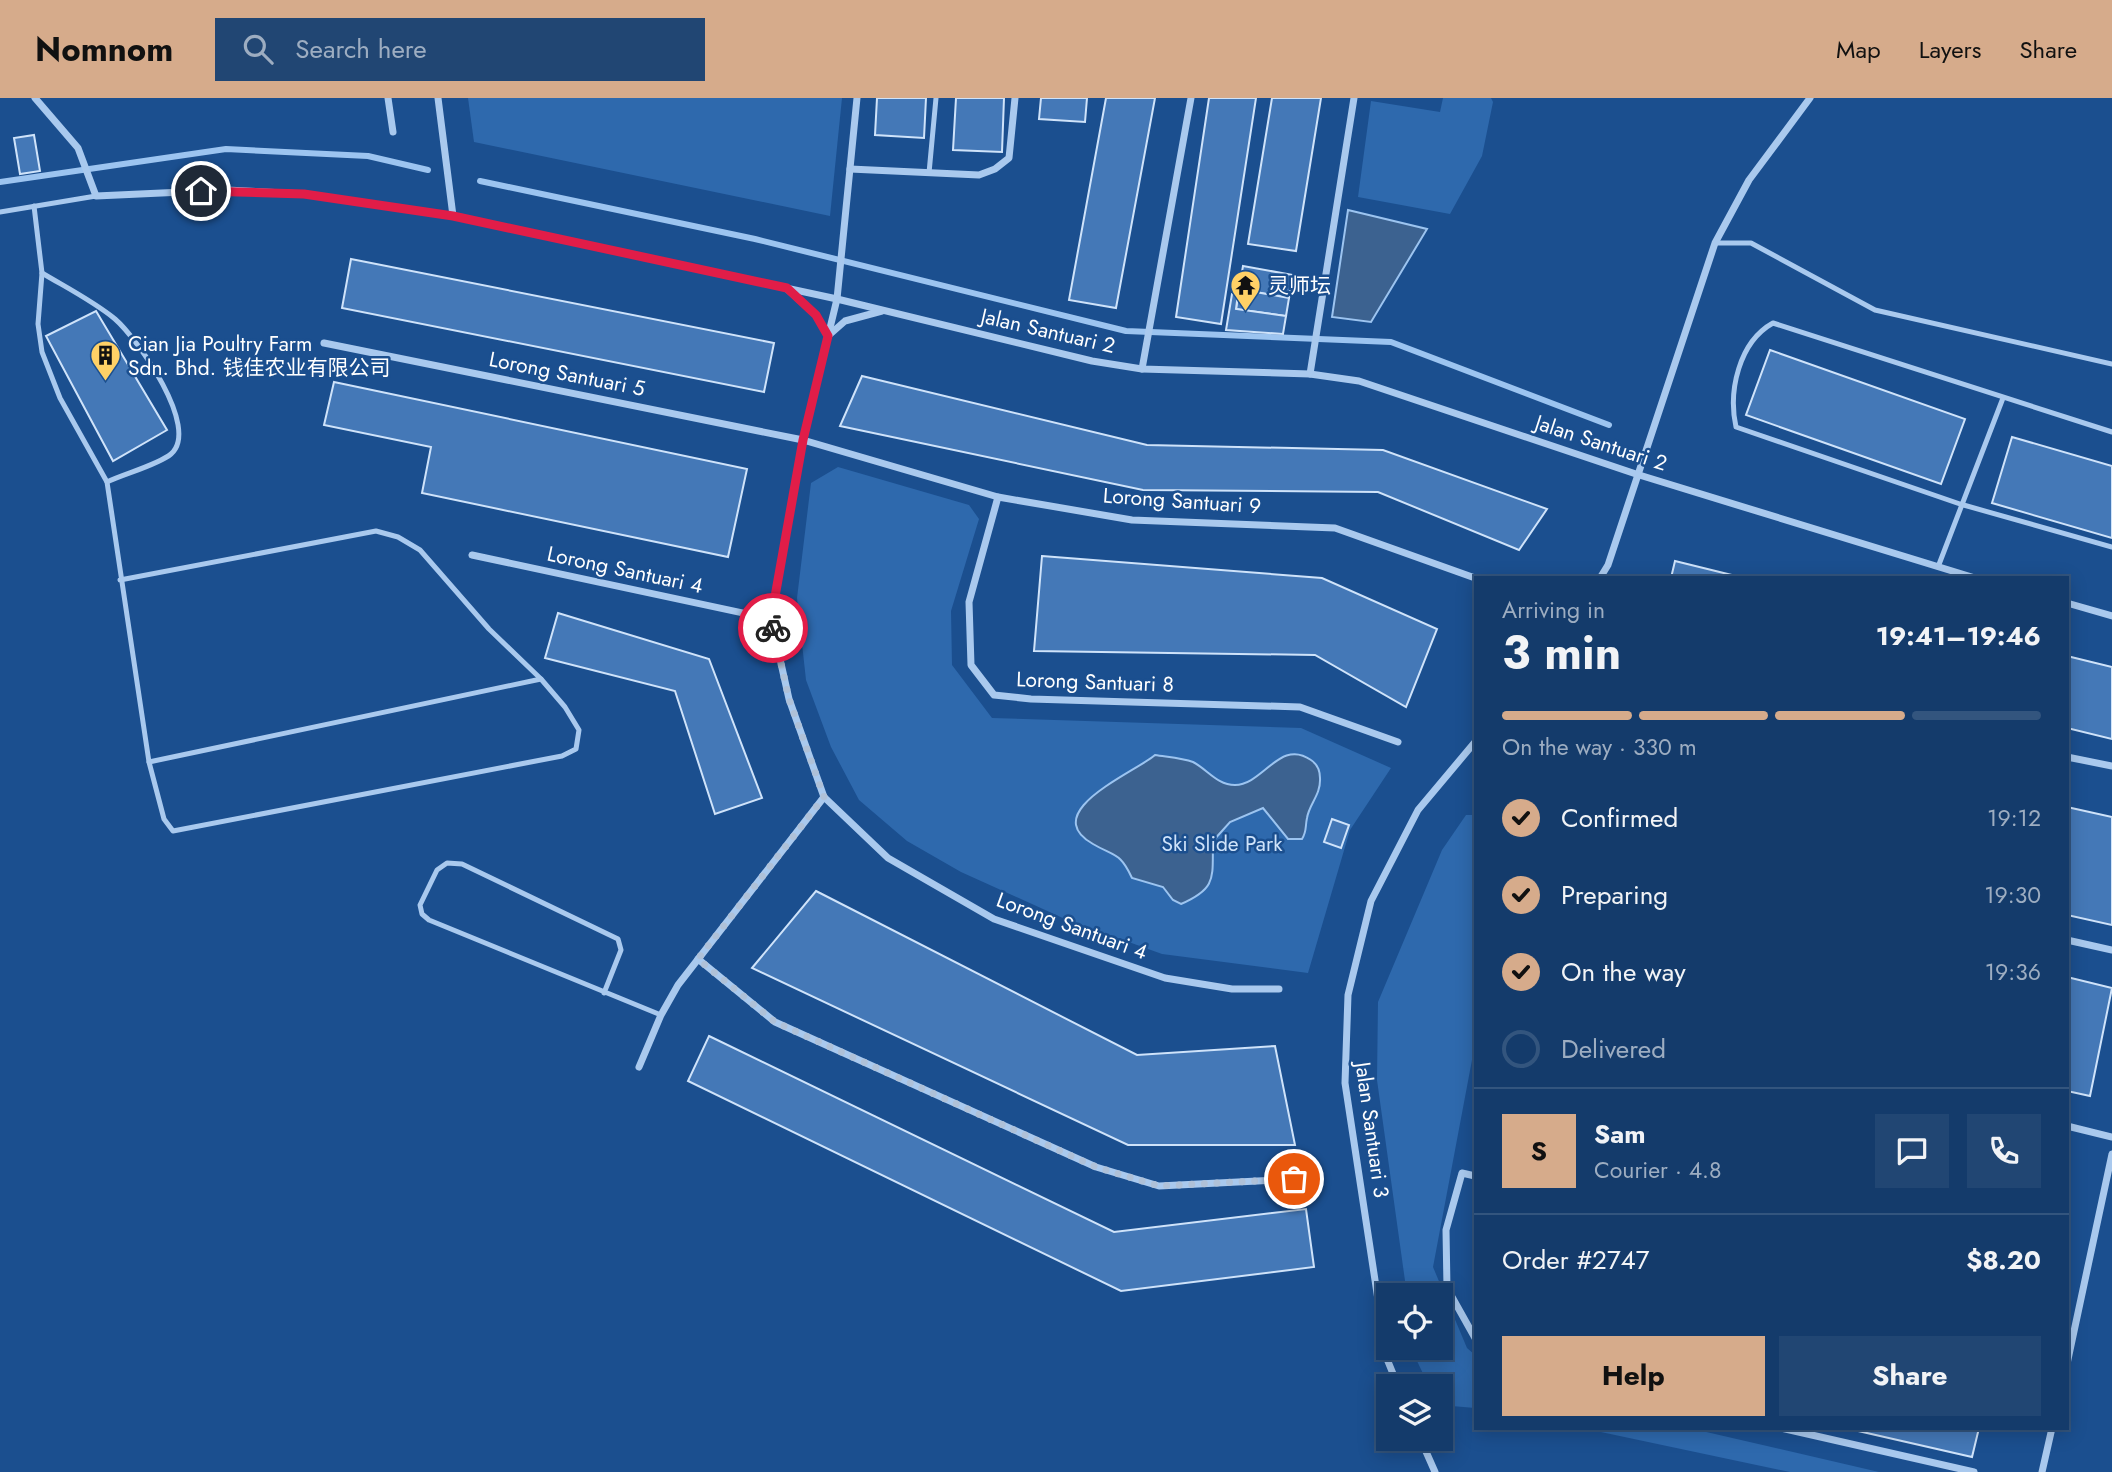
<!DOCTYPE html>
<html lang="en">
<head>
<meta charset="utf-8">
<style>
  :root { --surface:#143b6b; --page:#214673; --text:#f1f3f6; --muted:#9dadc1; --line:#33557e; --accent:#d6ab8b }
  body { margin:0; font-family:Jost,"Noto Sans SC",sans-serif; background:var(--page); color:var(--text); height:100vh; display:flex; flex-direction:column; font-size:26px; white-space:nowrap }
  * { box-sizing:border-box; margin:0 }
  p { font-size:23px; color:var(--muted) }
  .icon { flex:none; width:38px; height:38px; fill:none; stroke:currentColor; stroke-width:2; stroke-linecap:round; stroke-linejoin:round }
  .map { position:relative; flex:1; overflow:hidden }
  .sheet { position:absolute; left:1474px; top:478px; width:595px; height:854px; display:flex; flex-direction:column; background:var(--surface); border-radius:0px; box-shadow:0 4px 18px #0003,0 0 0 2px var(--line) }
  .sheet>* { flex:none }
  .buttons { position:absolute; left:1376px; top:1185px; display:grid; gap:14px }
  .buttons a { display:grid; place-items:center; width:77px; height:77px; border-radius:0px; background:var(--surface); box-shadow:0 4px 18px #0003,0 0 0 2px var(--line); font-size:35px }
  .pin { position:absolute; display:grid; place-items:center; width:60px; height:60px; color:#fff; margin:-30px; border:4px solid #fff; border-radius:50%; box-shadow:0 2px 7px #0007 }
  .courier { position:absolute; display:grid; place-items:center; width:70px; height:70px; margin:-35px; border:5px solid #e11d48; border-radius:50%; background:#fff; color:#222; box-shadow:0 2px 9px #0007 }
  .summary em { font-style:normal; font-weight:700 }
  .summary div { display:flex; flex-direction:column-reverse }
  .summary { display:flex; align-items:center; justify-content:space-between; height:119px; padding:0 28px }
  h1 { font-size:46px; font-weight:700; line-height:52px }
  .bar { display:grid; grid-template-columns:repeat(4,1fr); gap:10px 7px; align-content:center; height:84px; padding:0 28px }
  .bar i { height:9px; border-radius:5px; background:var(--line) }
  .bar .selected { background:var(--accent) }
  .bar p { grid-column:span 4 }
  .line { display:flex; align-items:center; gap:18px; padding:0 28px; border-top:2px solid var(--line) }
  .line div { flex:1 }
  .round { display:grid; place-items:center; flex:none; width:74px; height:74px; border-radius:0px; background:var(--page) }
  ol { padding:0 28px; list-style:none }
  li { display:flex; align-items:center; gap:21px; height:77px }
  li p { margin-inline-start:auto }
  li .icon { padding:7px; border-radius:50%; background:var(--accent); color:#111; stroke-width:4 }
  li:last-child { color:var(--muted) }
  li i { width:38px; height:38px; border:4px solid var(--line); border-radius:50% }
  .cta { display:flex; gap:14px; margin-top:auto; padding:14px 28px }
  .cta a { flex:1; height:80px; border-radius:0px; background:var(--accent); color:#111; font-size:28px; font-weight:700; line-height:80px; text-align:center }
  .cta a+a { background:var(--page); color:var(--text) }
  header { display:flex; align-items:center; gap:42px; box-sizing:border-box; height:98px; padding:0 35px; background:var(--accent); color:#111 }
  header strong { font-size:33px }
  nav { display:flex; gap:38px; margin-inline-start:auto; font-size:24px }
  .search { width:490px; height:63px; background:var(--page); display:flex; align-items:center; gap:18px; box-sizing:border-box; padding:0 24px; border-radius:0px; color:var(--muted); font-size:26px }
  .map>svg:first-child { display:block }
  .green { fill:#2e69ad }
  .water { fill:#3c6290; stroke:#9cc4f0; stroke-width:2 }
  .lines { fill:none; stroke-linecap:round; stroke-linejoin:round }
  .stream { stroke:#9cc4f0; stroke-width:6 }
  .building { fill:#4478b7; stroke:#cfe3fa; stroke-width:2 }
  .service { stroke:#a9c9ee; stroke-width:5 }
  .minor { stroke:#a9c9ee; stroke-width:7 }
  .done { stroke:#afc1d8; stroke-width:7; stroke-dasharray:0 12.6 }
  .route { stroke:#e11d48; stroke-width:9 }
  .labels { text-anchor:middle; stroke-width:5; stroke-linejoin:round; paint-order:stroke }
  .poi-label { font-size:21px; fill:#fff; stroke:#1b4f8f; text-anchor:start }
  .street-label { font-size:21px; fill:#fff; stroke:#1b4f8f }
  .park-label { font-size:21px; fill:#cfe3fa; stroke:#1b4f8f }
</style>
</head>
<body>
<header>
<strong>Nomnom</strong>
<div class="search"><svg class="icon" aria-label="search" viewBox="0 0 24 24"><circle cx="10" cy="10" r="6"/><path d="M15 15l6 6"/></svg>Search here</div>
<nav><a>Map</a><a>Layers</a><a>Share</a></nav>
</header>
<div class="map">
<svg width="2112" height="1374" viewBox="0 0 2112 1374">
  <rect width="100%" height="100%" fill="#1b4f8f"/>
  <!-- green -->
  <g class="green">
    <path d="M468 0H842L830 118 474 44Z"/>
    <path d="M1443 0H1491L1493 4 1482 58 1450 116 1358 99 1371 3 1440 14Z"/>
    <path d="M838 369 969 407 979 421 951 513 952 567 992 620 1301 630 1391 670 1350 732 1308 875 1162 856 1065 821 961 774 907 743 859 702 831 649 806 582 797 500 811 385Z"/>
    <path d="M1466 717H1475V946L1433 1169 1467 1250 1475 1257V1310L1440 1307V1288H1429L1417 1263 1415 1250H1440V1197H1407L1377 982 1378 904 1442 752Z"/>
    <path d="M1582 1330H1689L1879 1374H1790Z"/>
  </g>
  <!-- water -->
  <g class="water">
    <path d="M1348 112 1427 131 1371 224 1332 219Z"/>
    <path d="M1155 657C1167 659 1182 660 1193 664 1207 671 1217 687 1235 687 1263 687 1280 640 1311 662 1317 666 1320 673 1320 680 1321 697 1309 706 1307 720 1305 729 1307 733 1302 741H1288L1263 710 1230 724 1213 743C1212 779 1218 790 1181 806L1173 802 1163 789 1132 780C1120 754 1115 759 1093 746 1037 714 1134 675 1155 657Z"/>
  </g>
  <g class="lines">
    <!-- stream -->
    <g class="stream">
      <path d="M480 83 755 141 1126 233 1391 244 1609 327"/>
      <path d="M0 84 226 51 368 58 428 72"/>
    </g>
  </g>
  <!-- building -->
  <g class="building">
    <path d="M877 0H926L924 40 875 37Z"/>
    <path d="M956 0H1004L1002 54 953 52Z"/>
    <path d="M1041 0H1087L1085 24 1039 21Z"/>
    <path d="M1106 0H1155L1116 210 1069 202Z"/>
    <path d="M1209 0H1256L1221 226 1176 219Z"/>
    <path d="M1272 0H1321L1296 153 1248 146Z"/>
    <path d="M34 37 40 73 20 76 14 40Z"/>
    <path d="M351 161 774 245 764 294 342 210Z"/>
    <path d="M1243 168 1293 177 1289 200 1239 191Z"/>
    <path d="M1239 191 1289 200 1286 218 1236 211Z"/>
    <path d="M1232 196H1238L1236 211 1286 218 1283 236 1226 232Z"/>
    <path d="M96 213 167 332 113 363 46 238Z"/>
    <path d="M1770 252 1965 321 1941 386 1746 317Z"/>
    <path d="M862 278 1147 347 1383 352 1547 411 1519 452 1378 394 1143 392 840 328Z"/>
    <path d="M334 284 747 371 728 459 422 395 431 349 324 327Z"/>
    <path d="M2012 339 2112 368V440L1992 405Z"/>
    <path d="M1042 458 1322 480 1437 531 1406 609 1315 557 1034 553Z"/>
    <path d="M1675 463 1744 480H1671Z"/>
    <path d="M558 515 709 561 762 700 715 716 675 593 545 560Z"/>
    <path d="M2067 558 2112 569V641L2067 630Z"/>
    <path d="M2067 709 2112 719V827L2067 817Z"/>
    <path d="M1332 721 1349 727 1341 750 1324 744Z"/>
    <path d="M816 793 1137 957 1275 948 1295 1047H1128L752 870Z"/>
    <path d="M2067 879 2112 890 2090 998 2067 993Z"/>
    <path d="M709 938 1114 1134 1306 1111 1314 1169 1121 1193 688 983Z"/>
    <path d="M1845 1330H1979L1972 1359Z"/>
  </g>
  <g class="lines">
    <!-- service -->
    <g class="service">
      <path d="M929 75 936 0"/>
      <path d="M34 108 42 175 38 226 42 254 60 300 107 384 149 664 164 721 173 733 562 658 576 651 579 632 565 609 541 581 489 531 420 452 398 439 376 433 120 482"/>
      <path d="M0 114 96 98"/>
      <path d="M1715 145H1751L1875 212 2112 266"/>
      <path d="M42 175C67 190 93 203 115 221 137 240 201 330 171 356 158 367 123 376 107 384"/>
      <path d="M2112 334 1773 225C1739 244 1728 293 1736 329L1960 406 2112 449"/>
      <path d="M1938 469 2003 300"/>
      <path d="M149 664 541 581"/>
      <path d="M604 895 621 852 618 841 462 766 447 765 437 772 420 807 422 816 429 822 661 917"/>
    </g>
    <!-- minor -->
    <g class="minor">
      <path d="M35 0 78 50 96 98 227 92 305 96 453 118 837 201 1092 263 1142 271 1310 276 1359 283 1636 376 1975 480"/>
      <path d="M388 0 393 34"/>
      <path d="M438 0 453 118"/>
      <path d="M857 0 837 201 803 342 771 521 789 601 824 699 888 760 994 821 1165 880 1232 891H1279"/>
      <path d="M850 71 979 77 995 71 1009 60 1015 0"/>
      <path d="M787 191 816 217 828 238 845 223 882 213"/>
      <path d="M324 245 803 342 998 399 1132 422 1335 430 1475 480"/>
      <path d="M1142 271 1191 0"/>
      <path d="M1310 276 1354 0"/>
      <path d="M998 399 969 504 971 567 994 597 1031 601 1300 609 1398 644"/>
      <path d="M472 457 771 521"/>
      <path d="M1600 480 1608 467 1715 145 1749 82 1810 0"/>
      <path d="M2067 505 2112 518"/>
      <path d="M2067 659 2112 668"/>
      <path d="M2067 842 2112 852"/>
      <path d="M698 861 775 924 1096 1069 1159 1088 1295 1081"/>
      <path d="M639 969 661 917 678 887 824 699"/>
      <path d="M2067 1028 2112 1039"/>
      <path d="M1475 1078 1462 1075 1446 1132 1447 1190 1475 1240"/>
      <path d="M2067 1266 2112 1056"/>
      <path d="M1398 1288 1387 1261 1345 985 1348 897 1371 803 1418 712 1475 644"/>
      <path d="M1781 1330 1974 1374"/>
      <path d="M1420 1340 1435 1374"/>
      <path d="M2042 1374 2052 1330"/>
    </g>
  </g>
  <g class="lines">
    <!-- done -->
    <path class="done" d="M773 530 789 601 824 699 698 861 775 924 1096 1069 1159 1088 1294 1081"/>
    <!-- route -->
    <path class="route" d="M201 93 304 96 453 118 787 190 816 217 828 238 803 342 771 521 773 530"/>
  </g>
  <!-- icons -->
  <defs>
    <symbol id="temple-pin" viewBox="-11 -11 22 30"><path d="M0 17L-7.5 6A9.5 9.5 0 1 1 7.5 6Z" fill="#ffd166" stroke="#1b4f8f"/><path d="M0-6L5-2H3V0L6.5 2.5H4V6H1.5V3h-3V6H-4V2.5H-6.5L-3 0V-2H-5Z" fill="#111"/></symbol>
    <symbol id="building-pin" viewBox="-11 -11 22 30"><path d="M0 17L-7.5 6A9.5 9.5 0 1 1 7.5 6Z" fill="#ffd166" stroke="#1b4f8f"/><path d="M-4-6H4V6H1V3H-1V6H-4ZM-2.5-4.3h1.7v1.8h-1.7ZM.8-4.3h1.7v1.8H.8ZM-2.5-1h1.7V.8h-1.7ZM.8-1h1.7V.8H.8Z" fill="#111"/></symbol>
  </defs>
  <g fill-rule="evenodd">
    <use href="#temple-pin" x="1228" y="170" width="35" height="47"/>
    <use href="#building-pin" x="88" y="240" width="35" height="47"/>
  </g>
  <g class="labels">
    <!-- poi labels -->
    <g class="poi-label">
      <text x="1268" y="195">灵师坛</text>
      <text x="128" y="253">Cian Jia Poultry Farm<tspan x="128" dy="24">Sdn. Bhd. 钱佳农业有限公司</tspan></text>
    </g>
    <!-- street labels -->
    <g class="street-label">
      <text transform="translate(1048 233) rotate(13)" y="7">Jalan Santuari 2</text>
      <text transform="translate(567 276) rotate(11)" y="7">Lorong Santuari 5</text>
      <text transform="translate(1601 345) rotate(18)" y="7">Jalan Santuari 2</text>
      <text transform="translate(1182 403) rotate(4)" y="7">Lorong Santuari 9</text>
      <text transform="translate(625 472) rotate(12)" y="7">Lorong Santuari 4</text>
      <text transform="translate(1095 584) rotate(2)" y="7">Lorong Santuari 8</text>
      <text transform="translate(1072 828) rotate(20)" y="7">Lorong Santuari 4</text>
      <text transform="translate(1372 1032) rotate(82)" y="7">Jalan Santuari 3</text>
    </g>
    <!-- park labels -->
    <g class="park-label">
      <text x="1222" y="753">Ski Slide Park</text>
    </g>
  </g>
</svg>
<div class="buttons">
<a><svg class="icon" aria-label="locate" viewBox="0 0 24 24"><circle cx="12" cy="12" r="6"/><path d="M12 2v4M12 18v4M2 12h4M18 12h4"/></svg></a>
<a><svg class="icon" aria-label="layers" viewBox="0 0 24 24"><path d="M12 4l9 5-9 5-9-5zM3 14l9 5 9-5"/></svg></a>
</div>
<div class="pin" style="left:1294px;top:1081px;background:#ea580c"><svg class="icon" aria-label="bag" viewBox="0 0 24 24"><path d="M5 8h14l-1 12H6zM9 8a3 3 0 0 1 6 0"/></svg></div>
<div class="pin" style="left:201px;top:93px;background:#1f2937"><svg class="icon" aria-label="home" viewBox="0 0 24 24"><path d="M3 11l9-7 9 7M6 9v11h12V9"/></svg></div>
<div class="courier" style="left:773px;top:530px"><svg class="icon" aria-label="bike" viewBox="0 0 24 24"><circle cx="6" cy="16" r="4"/><circle cx="18" cy="16" r="4"/><path d="M6 16l4-8h5l3 8M10 8l3 8H6M13 5h3"/></svg></div>
<section class="sheet">
<div class="summary"><div><h1>3 min</h1><p>Arriving in</p></div><em>19:41–19:46</em></div>
<div class="bar"><i class="selected"></i><i class="selected"></i><i class="selected"></i><i></i><p>On the way · 330 m</p></div>
<ol>
<li><svg class="icon" aria-label="check" viewBox="0 0 24 24"><path d="M5 12l5 5 9-10"/></svg>Confirmed<p>19:12</p></li>
<li><svg class="icon" aria-label="check" viewBox="0 0 24 24"><path d="M5 12l5 5 9-10"/></svg>Preparing<p>19:30</p></li>
<li><svg class="icon" aria-label="check" viewBox="0 0 24 24"><path d="M5 12l5 5 9-10"/></svg>On the way<p>19:36</p></li>
<li><i></i>Delivered</li>
</ol>
<div class="line" style="height:126px"><b class="round" style="background:var(--accent);color:#111">S</b><div><b>Sam</b><p>Courier · 4.8</p></div><a class="round"><svg class="icon" aria-label="chat" viewBox="0 0 24 24"><path d="M4 5h16v11H9l-5 4z"/></svg></a><a class="round"><svg class="icon" aria-label="phone" viewBox="0 0 24 24"><path d="M5 4h4l2 5-3 2q2 4 5 5l2-3 5 2v4C11 20 4 13 5 4z"/></svg></a></div>
<div class="line" style="height:91px"><div>Order #2747</div><b>$8.20</b></div>
<div class="cta"><a>Help</a><a>Share</a></div>
</section>
</div>
</body>
</html>
